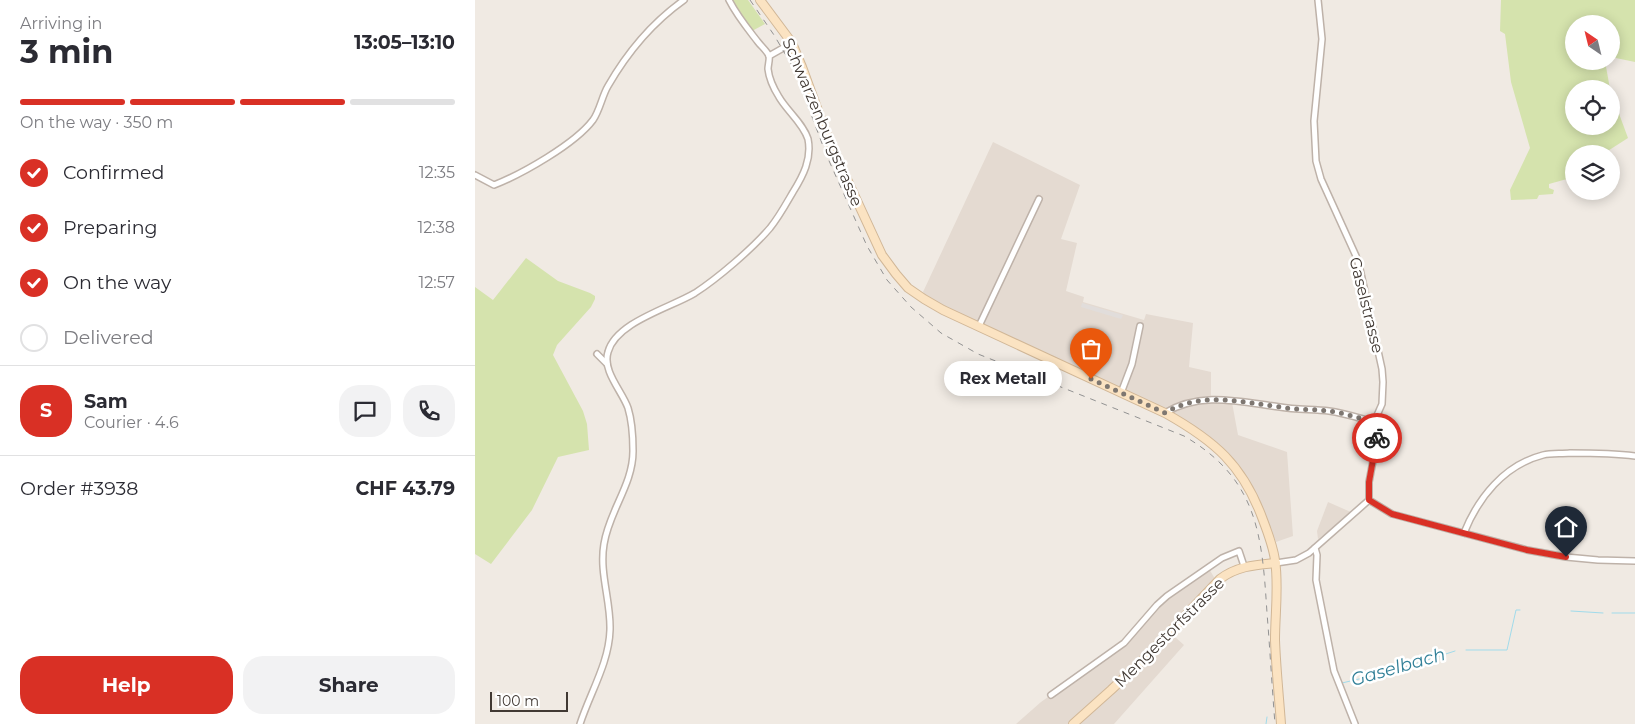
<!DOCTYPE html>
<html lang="en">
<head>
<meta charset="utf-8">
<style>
  :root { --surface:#fff; --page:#f2f2f3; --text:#2b2b33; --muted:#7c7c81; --line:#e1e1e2; --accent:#d93025 }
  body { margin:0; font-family:Montserrat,sans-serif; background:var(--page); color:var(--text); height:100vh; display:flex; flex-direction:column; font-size:19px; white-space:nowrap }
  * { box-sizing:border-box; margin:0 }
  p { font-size:16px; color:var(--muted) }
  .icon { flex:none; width:28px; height:28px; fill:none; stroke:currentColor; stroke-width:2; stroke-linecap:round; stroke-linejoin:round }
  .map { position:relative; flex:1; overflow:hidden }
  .details { display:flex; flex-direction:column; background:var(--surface); width:475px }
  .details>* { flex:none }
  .needle { width:32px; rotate:325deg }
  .fabs { position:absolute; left:1090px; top:15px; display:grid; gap:10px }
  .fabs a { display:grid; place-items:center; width:55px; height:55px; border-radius:50%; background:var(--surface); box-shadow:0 2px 12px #0003; font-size:25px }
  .scale { position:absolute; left:15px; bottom:12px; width:78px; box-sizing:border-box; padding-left:5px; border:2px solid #413933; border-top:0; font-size:14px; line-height:18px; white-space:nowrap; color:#413933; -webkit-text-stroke:4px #fff; paint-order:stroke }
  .pin { position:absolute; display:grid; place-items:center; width:42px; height:42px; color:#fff; margin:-51px -21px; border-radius:50% 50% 50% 0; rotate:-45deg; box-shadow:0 0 5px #0007 }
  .pin .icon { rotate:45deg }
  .courier { position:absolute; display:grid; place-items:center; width:50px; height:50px; margin:-25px; border:4px solid #d93025; border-radius:50%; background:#fff; color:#222; box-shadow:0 1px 6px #0007 }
  .bubble { position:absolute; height:35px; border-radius:18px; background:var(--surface); box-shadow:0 2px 12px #0003; font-size:16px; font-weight:700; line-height:35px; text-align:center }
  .overview em { font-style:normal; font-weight:700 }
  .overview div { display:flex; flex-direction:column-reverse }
  .overview { display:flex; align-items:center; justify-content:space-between; height:85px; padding:0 20px }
  h1 { font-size:32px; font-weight:700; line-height:38px }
  .bar { display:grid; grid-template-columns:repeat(4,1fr); gap:8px 5px; align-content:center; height:60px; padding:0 20px }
  .bar i { height:6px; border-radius:4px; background:var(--line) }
  .bar .current { background:var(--accent) }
  .bar p { grid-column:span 4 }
  .line { display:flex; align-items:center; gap:12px; padding:0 20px; border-top:1px solid var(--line) }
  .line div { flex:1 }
  .round { display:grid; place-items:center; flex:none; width:52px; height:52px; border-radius:20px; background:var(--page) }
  ol { padding:0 20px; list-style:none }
  li { display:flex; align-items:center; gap:15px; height:55px }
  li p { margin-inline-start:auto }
  li .icon { padding:5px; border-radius:50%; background:var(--accent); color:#fff; stroke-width:4 }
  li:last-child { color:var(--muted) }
  li i { width:28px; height:28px; border:2px solid var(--line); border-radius:50% }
  .primary-button { display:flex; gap:10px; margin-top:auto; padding:10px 20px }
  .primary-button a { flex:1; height:58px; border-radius:20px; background:var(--accent); color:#fff; font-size:20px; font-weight:700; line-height:58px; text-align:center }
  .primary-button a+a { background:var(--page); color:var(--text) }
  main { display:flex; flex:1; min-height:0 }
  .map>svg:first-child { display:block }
  .residential { fill:#e4dad1 }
  .green { fill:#d5e3ad }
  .parking { fill:#e1dddb }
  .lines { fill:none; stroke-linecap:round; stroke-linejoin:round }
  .stream { stroke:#a1dbeb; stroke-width:1 }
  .street-casing { stroke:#beb2a9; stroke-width:8 }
  .secondary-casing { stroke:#d1b797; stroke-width:10 }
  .street { stroke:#fff; stroke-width:5 }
  .secondary { stroke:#fbe3c2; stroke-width:8 }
  .rail { stroke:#929292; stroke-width:1; stroke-dasharray:6 6; stroke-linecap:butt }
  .done { stroke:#7e7771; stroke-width:5; stroke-dasharray:0 9 }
  .route { stroke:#d93025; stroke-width:6 }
  .labels { text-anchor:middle; stroke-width:5; stroke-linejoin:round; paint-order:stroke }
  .street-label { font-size:16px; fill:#413933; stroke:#fff }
  .water-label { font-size:18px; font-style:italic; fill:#307f97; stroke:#fff }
</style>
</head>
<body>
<main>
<section class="details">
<div class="overview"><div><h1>3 min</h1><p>Arriving in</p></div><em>13:05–13:10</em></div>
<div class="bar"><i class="current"></i><i class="current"></i><i class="current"></i><i></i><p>On the way · 350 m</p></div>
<ol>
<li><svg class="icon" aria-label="check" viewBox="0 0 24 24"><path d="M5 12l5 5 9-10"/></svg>Confirmed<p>12:35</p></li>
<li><svg class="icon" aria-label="check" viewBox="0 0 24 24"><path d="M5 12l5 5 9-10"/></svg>Preparing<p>12:38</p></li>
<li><svg class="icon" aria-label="check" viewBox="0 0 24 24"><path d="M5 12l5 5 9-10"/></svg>On the way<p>12:57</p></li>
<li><i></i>Delivered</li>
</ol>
<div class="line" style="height:90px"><b class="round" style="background:var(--accent);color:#fff">S</b><div><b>Sam</b><p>Courier · 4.6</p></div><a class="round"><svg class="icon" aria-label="chat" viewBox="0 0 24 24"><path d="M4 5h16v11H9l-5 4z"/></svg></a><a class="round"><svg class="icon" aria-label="phone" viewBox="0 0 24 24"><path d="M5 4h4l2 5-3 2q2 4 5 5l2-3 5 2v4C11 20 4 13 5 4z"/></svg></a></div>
<div class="line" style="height:65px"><div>Order #3938</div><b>CHF 43.79</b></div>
<div class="primary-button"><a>Help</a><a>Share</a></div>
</section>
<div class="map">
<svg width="1160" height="724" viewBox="0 0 1160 724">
  <rect width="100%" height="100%" fill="#f0eae3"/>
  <!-- residential -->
  <g class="residential">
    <path d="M518 142 605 185 586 239 602 243 591 291 609 297 608 302 669 320 671 314 718 323 714 367 736 372V397H756L763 435 812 452 818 536 801 542 784 502 756 458 743 445 725 430 487 316 452 298 448 292Z"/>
    <path d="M853 502 878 513 843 539 842 531Z"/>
    <path d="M733 567 740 579 692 630 709 645 639 724H541L566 702 649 643 677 610Z"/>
  </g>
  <!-- green -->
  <g class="green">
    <path d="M257 0H273L290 24 277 31Z"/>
    <path d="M1026 0H1160V62L1136 57V24H1099V61H1130L1135 89H1099V126H1136V92L1153 138 1128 154H1099V177L1074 184V188L1079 190 1078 194 1064 195 1062 199 1036 200 1035 190 1055 148 1036 82 1030 34 1025 31Z"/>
    <path d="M51 258 83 281 115 293 120 296V299L116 307 82 345 78 355 108 411 112 424 114 450 83 457 57 510 16 564 0 554V287L18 300Z"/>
  </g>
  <!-- parking -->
  <path class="parking" d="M607 303 648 315 646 319 606 307Z"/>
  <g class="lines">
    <!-- stream -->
    <g class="stream">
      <path d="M1096 611 1128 613"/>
      <path d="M1137 613H1160"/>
      <path d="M991 650H1032L1041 610H1045"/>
      <path d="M867 683 918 671 980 651"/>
      <path d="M791 724 792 717"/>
    </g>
    <defs>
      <g id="street">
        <path d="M294 56 317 43"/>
        <path d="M0 175 19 185C47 174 100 144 118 120 125 110 127 96 133 86 152 53 178 22 209 0"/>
        <path d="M504 326 564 199"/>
        <path d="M122 354 132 364"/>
        <path d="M646 393 657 364 665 326"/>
        <path d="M690 413C726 391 765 402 805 407 821 410 838 409 854 411 869 413 884 418 899 422"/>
        <path d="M894 500 917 514 1052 550 1091 557 1123 560 1160 561"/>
        <path d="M989 533C1003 498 1029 465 1068 455 1076 453 1086 454 1095 453 1117 453 1138 453 1160 456"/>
        <path d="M840 548 842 555 841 580 859 671 880 724"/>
        <path d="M801 563 821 560 834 553 894 500V482L902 440 899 422 907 404 908 382 907 369 885 269 881 256 846 179 841 161 839 121 847 39 843 0"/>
        <path d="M576 695 649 643 682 605 692 596 747 558 764 551 769 566"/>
        <path d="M105 724C115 693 134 663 135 630 136 601 124 573 129 544 134 511 158 485 158 451 158 436 157 421 153 408 147 391 127 371 133 352 141 322 195 308 220 293 243 278 277 249 295 228 304 217 311 204 318 192 328 176 337 159 333 139 328 123 312 111 304 97 299 89 294 78 293 69 293 65 295 59 294 56 293 52 286 46 283 42 273 29 262 16 254 0"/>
      </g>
      <g id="secondary">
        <path d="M285 0 317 43 327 67 353 138 407 255 421 274 433 288 449 299 468 310 690 413C740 441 768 465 788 520 793 533 798 546 800 560 804 586 800 614 800 640 801 668 804 696 806 724"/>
        <path d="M598 724 636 690 671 657 745 579C762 566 780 565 801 563"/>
      </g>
    </defs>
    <!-- street casing -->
    <use href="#street" class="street-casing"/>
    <!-- secondary casing -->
    <use href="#secondary" class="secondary-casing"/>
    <!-- street -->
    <use href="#street" class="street"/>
    <!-- secondary -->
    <use href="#secondary" class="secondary"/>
    <!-- rail -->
    <path class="rail" d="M275 0 299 35 319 69 351 154 392 246 412 280 436 307 466 333 503 354 709 436C783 479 787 535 792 613 795 650 797 687 800 724"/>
  </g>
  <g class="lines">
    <!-- done -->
    <path class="done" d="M616 379 690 413C726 391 765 402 805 407 821 410 838 409 854 411 869 413 884 418 899 422L902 438"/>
    <!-- route -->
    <path class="route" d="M902 438 894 482V500L917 514 1052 550 1091 557"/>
  </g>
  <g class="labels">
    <!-- street labels -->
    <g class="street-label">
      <text transform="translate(348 122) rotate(67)" y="6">Schwarzenburgstrasse</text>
      <text transform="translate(892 305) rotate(76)" y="6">Gaselstrasse</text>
      <text transform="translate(694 632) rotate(-45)" y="6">Mengestorfstrasse</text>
    </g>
    <!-- water labels -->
    <g class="water-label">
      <text transform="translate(923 667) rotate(-16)" y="6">Gaselbach</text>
    </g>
  </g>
</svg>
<div class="fabs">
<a><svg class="needle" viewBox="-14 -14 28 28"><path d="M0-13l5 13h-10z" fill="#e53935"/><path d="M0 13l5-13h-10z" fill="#7c7c81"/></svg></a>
<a><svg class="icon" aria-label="locate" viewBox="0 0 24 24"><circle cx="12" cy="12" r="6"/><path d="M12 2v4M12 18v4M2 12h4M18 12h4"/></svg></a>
<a><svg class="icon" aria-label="layers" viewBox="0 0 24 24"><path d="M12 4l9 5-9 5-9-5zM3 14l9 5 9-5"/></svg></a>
</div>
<div class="scale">100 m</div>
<div class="pin" style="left:616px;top:379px;background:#ea580c"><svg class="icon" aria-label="bag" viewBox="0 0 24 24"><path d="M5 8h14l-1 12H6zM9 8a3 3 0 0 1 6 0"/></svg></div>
<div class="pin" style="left:1091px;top:557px;background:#1f2937"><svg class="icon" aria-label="home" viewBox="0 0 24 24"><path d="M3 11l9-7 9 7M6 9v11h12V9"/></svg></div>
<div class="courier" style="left:902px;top:438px"><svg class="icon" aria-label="bike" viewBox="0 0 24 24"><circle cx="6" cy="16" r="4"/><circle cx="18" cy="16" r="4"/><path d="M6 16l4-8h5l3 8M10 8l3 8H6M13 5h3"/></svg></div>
<div class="bubble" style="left:469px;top:361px;width:118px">Rex Metall</div>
</div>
</main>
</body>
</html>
